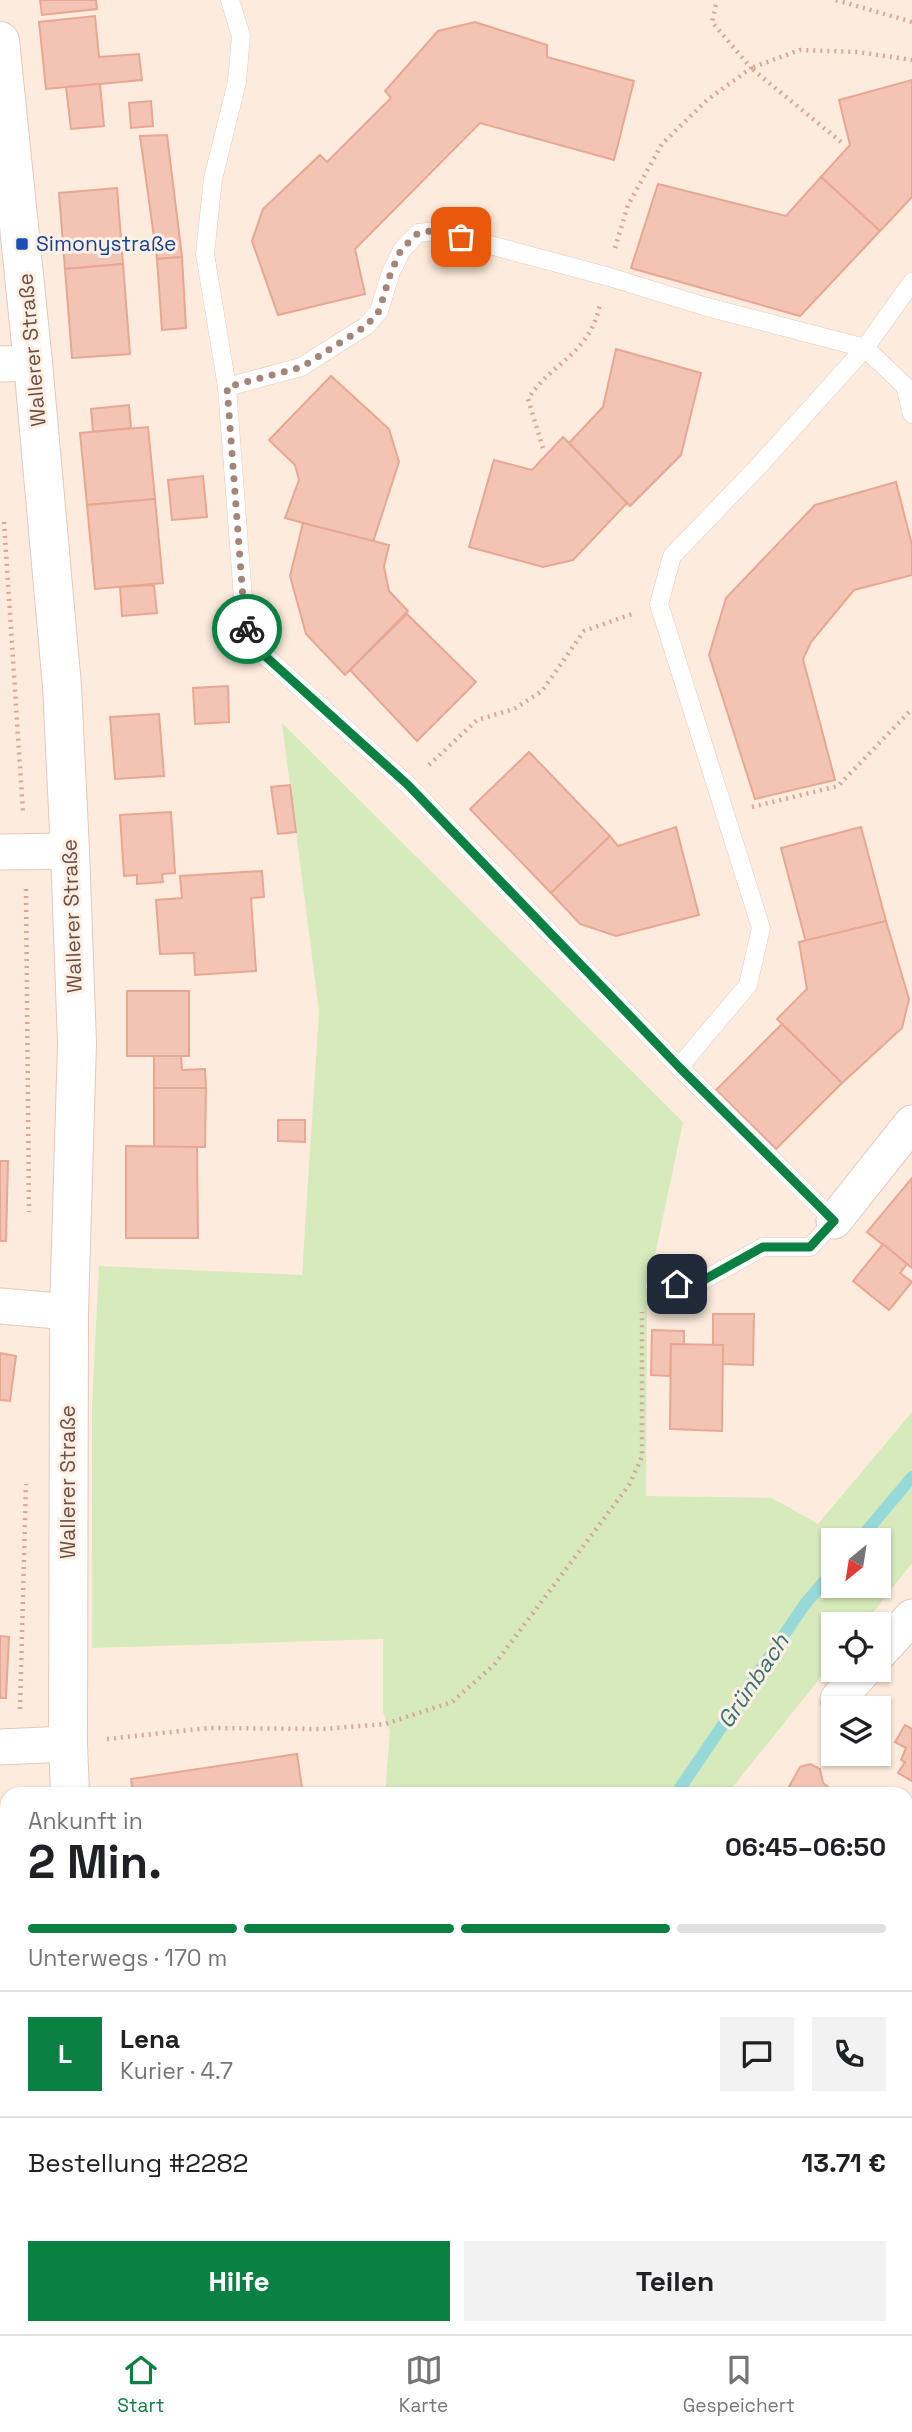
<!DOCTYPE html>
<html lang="de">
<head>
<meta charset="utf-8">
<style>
  :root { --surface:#fff; --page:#f2f2f2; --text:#202124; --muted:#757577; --line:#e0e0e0; --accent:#0b8043 }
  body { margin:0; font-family:"Space Grotesk",sans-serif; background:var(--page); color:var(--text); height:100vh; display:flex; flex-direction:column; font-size:26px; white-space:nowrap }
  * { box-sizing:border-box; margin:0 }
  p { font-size:23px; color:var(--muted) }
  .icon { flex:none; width:38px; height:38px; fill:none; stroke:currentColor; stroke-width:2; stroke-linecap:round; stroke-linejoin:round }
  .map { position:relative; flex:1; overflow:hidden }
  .sheet { position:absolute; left:0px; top:1787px; width:914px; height:548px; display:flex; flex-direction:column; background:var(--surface); border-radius:21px 21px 0 0; box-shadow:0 2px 5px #0004 }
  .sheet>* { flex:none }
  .needle { width:46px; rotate:210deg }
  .controls { position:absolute; left:821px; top:1528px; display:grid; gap:14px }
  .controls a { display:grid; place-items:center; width:70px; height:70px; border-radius:0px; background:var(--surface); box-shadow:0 2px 5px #0004; font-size:35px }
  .pin { position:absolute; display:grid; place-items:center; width:60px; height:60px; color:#fff; margin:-30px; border-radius:14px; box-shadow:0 4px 10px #0006 }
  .courier { position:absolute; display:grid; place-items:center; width:70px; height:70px; margin:-35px; border:5px solid #0b8043; border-radius:50%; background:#fff; color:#222; box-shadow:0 2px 9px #0007 }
  .overview em { font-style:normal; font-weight:700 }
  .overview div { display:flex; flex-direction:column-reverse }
  .overview { display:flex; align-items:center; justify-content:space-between; height:119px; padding:0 28px }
  h1 { font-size:46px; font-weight:700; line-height:52px }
  .bar { display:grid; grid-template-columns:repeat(4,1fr); gap:10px 7px; align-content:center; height:84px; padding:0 28px }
  .bar i { height:9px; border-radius:5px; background:var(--line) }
  .bar .current { background:var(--accent) }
  .bar p { grid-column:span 4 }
  .line { display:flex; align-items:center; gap:18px; padding:0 28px; border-top:2px solid var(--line) }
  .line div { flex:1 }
  .round { display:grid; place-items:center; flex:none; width:74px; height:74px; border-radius:0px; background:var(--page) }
  .primary-button { display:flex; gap:14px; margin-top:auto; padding:14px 28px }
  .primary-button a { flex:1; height:80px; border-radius:0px; background:var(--accent); color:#fff; font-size:28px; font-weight:700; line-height:80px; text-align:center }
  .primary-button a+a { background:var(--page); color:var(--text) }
  .menu { display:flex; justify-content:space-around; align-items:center; height:98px; border-top:2px solid var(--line); background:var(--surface); font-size:19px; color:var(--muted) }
  .menu a { display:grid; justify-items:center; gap:4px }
  .menu .current { color:var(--accent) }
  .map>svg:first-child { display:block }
  .green { fill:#d6eabc; fill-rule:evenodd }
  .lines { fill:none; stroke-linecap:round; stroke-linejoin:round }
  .stream { stroke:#97d8d9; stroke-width:12 }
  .building { fill:#f3c3b4; stroke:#e7a793; stroke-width:2 }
  .service-casing { stroke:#e3c8bc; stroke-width:19 }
  .minor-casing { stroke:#e3c8bc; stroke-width:37 }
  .tertiary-casing { stroke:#e3c8bc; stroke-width:40 }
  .path { stroke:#d8a798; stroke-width:4.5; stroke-dasharray:2 5; stroke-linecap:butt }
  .service { stroke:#fff; stroke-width:18 }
  .minor { stroke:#fff; stroke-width:35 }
  .tertiary { stroke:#fff; stroke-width:38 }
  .done { stroke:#a3857a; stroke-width:7; stroke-dasharray:0 12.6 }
  .route { stroke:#0b8043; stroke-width:9 }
  .transit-dot { fill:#1a4fb4; stroke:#fff0e4; stroke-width:2.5 }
  .labels { text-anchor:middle; stroke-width:6; stroke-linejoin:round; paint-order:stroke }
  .transit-label { font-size:21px; fill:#164399; stroke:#fff0e4; text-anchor:start }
  .street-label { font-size:21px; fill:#734e45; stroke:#fff0e4 }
  .water-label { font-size:23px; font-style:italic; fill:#367273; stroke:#fff0e4 }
</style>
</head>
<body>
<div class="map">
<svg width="912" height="2334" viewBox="0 0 912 2334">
  <rect width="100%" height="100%" fill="#fdecdd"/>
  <!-- green -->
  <path class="green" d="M282 723 683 1122 647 1293 646 1496 772 1498 818 1524 912 1412V1563L864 1624H833V1662L727 1794H385L390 1731 383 1712V1639L92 1648V1405L99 1266 302 1275 319 1011ZM833 1540H878V1586H833Z"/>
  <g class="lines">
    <!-- stream -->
    <g class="stream">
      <path d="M859 1540 912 1477"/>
      <path d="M676 1794 805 1604 833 1571"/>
      <path d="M348 2334 358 2328"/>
    </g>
  </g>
  <!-- building -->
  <g class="building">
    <path d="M40 0H96L97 9 42 15Z"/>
    <path d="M95 16 99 57 139 54 142 80 46 89 39 22Z"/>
    <path d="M475 22 547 45V57L634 81 614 160 480 123 355 249 365 294 278 315 252 241 263 209 320 155 327 162 391 98 385 91 438 31Z"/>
    <path d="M912 80V197L880 231 821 177 850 145 839 100Z"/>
    <path d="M100 84 104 126 71 129 66 87Z"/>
    <path d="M151 101 153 126 131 128 129 103Z"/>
    <path d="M167 135 182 257 157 259 140 136Z"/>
    <path d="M821 177 880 231 800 316 631 268 658 184 786 216Z"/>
    <path d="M117 188 123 264 65 269 59 193Z"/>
    <path d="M182 257 186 328 162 330 157 259Z"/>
    <path d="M123 264 130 354 72 358 65 269Z"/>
    <path d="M616 349 701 373 681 455 630 506 569 443 603 407Z"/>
    <path d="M331 376 389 429 399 462 373 542 285 518 299 480 295 465 269 440Z"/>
    <path d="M129 405 131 428 93 432 91 409Z"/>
    <path d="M148 427 155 499 87 505 80 433Z"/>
    <path d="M563 437 627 503 573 560 543 567 469 547 494 460 532 470Z"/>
    <path d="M203 476 207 517 172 520 168 480Z"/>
    <path d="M896 482 912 545V575L854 590 811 642 803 659 835 780 755 799 709 655 726 598 815 505Z"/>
    <path d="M155 499 163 583 95 589 87 505Z"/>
    <path d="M303 523 389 545 384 567 389 591 408 611 345 675 306 634 290 576Z"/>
    <path d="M154 585 157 613 122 616 120 587Z"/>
    <path d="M407 614 476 682 417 741 350 670Z"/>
    <path d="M228 686 229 722 195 724 193 688Z"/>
    <path d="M159 714 164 776 115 779 110 717Z"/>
    <path d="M529 752 610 836 551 893 470 809Z"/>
    <path d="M290 785 296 832 278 834 271 787Z"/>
    <path d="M171 812 175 873 162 874 163 882 137 884V875L124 876 120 815Z"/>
    <path d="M676 827 699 915 616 936 580 924 551 893 610 836 618 846Z"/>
    <path d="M861 827 886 921 806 942 781 848Z"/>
    <path d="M262 871 264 897 251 898 256 971 195 975 194 953 160 954 156 900 182 898 180 876Z"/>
    <path d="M886 921 909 999 902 1028 842 1083 777 1019 807 989 799 942Z"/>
    <rect x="127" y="991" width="62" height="65"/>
    <path d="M782 1024 842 1083 776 1149 716 1090Z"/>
    <path d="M154 1056H181L182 1070 205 1069 206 1088H154Z"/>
    <path d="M154 1088H206L205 1147H154Z"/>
    <path d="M278 1120H305V1142L278 1141Z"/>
    <path d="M126 1146 197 1147 198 1238H126Z"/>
    <path d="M0 1161H8L6 1241H0Z"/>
    <path d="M912 1178V1268L867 1232Z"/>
    <path d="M883 1244 907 1264 900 1273 912 1282 889 1310 853 1281Z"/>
    <path d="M713 1314H754L753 1365 723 1364V1345H713Z"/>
    <path d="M652 1330 684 1331V1344H671L670 1376 651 1375Z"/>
    <path d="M671 1344 723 1345 722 1431 670 1429Z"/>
    <path d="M0 1353 16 1356 10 1401 0 1400Z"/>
    <path d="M0 1636 9 1637 6 1698H0Z"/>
    <path d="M905 1725 912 1729V1781L898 1773 905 1762 901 1760 906 1748 895 1742Z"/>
    <path d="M297 1754 303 1794H133L131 1779Z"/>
    <path d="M810 1764 820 1769 823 1783 838 1794H785L800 1767Z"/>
    <path d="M906 1829 912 1833V1879L906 1888Z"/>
    <path d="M912 1879V1912L906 1909V1888Z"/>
    <path d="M912 1918V1942L906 1938V1928Z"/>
    <path d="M910 2028 912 2043 906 2045V2029Z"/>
    <path d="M906 2147 912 2157V2179L906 2183Z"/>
    <path d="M51 2328H172L173 2334H53Z"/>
    <path d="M431 2328H473L477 2334H421Z"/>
    <path d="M577 2328H626L629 2334H580Z"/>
    <path d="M626 2328H710L713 2334H629Z"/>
    <path d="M710 2328H769L752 2334H713Z"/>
  </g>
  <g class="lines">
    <defs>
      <g id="service">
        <path d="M230 0 241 36 237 82 213 179 205 254 227 387 245 625 264 655 408 785 679 1067 834 1221 810 1247H763L700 1282 655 1286"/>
        <path d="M227 387 301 367 366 326 379 311 391 272 402 250 418 233 437 231 606 276 707 307 865 348 905 386 912 414"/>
        <path d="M679 1067 748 985 761 928 659 604 672 556 756 469 865 348 912 282"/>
      </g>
      <g id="minor">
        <path d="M0 364 33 363"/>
        <path d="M0 852 70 851"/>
        <path d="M834 1221 912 1123"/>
        <path d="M0 1306 69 1312"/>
        <path d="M878 1654 912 1617"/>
        <path d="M838 1699 864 1670"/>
        <path d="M0 1747 68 1744"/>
        <path d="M906 1989 912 1992"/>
        <path d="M799 2328 801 2334"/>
        <path d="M903 2334 912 2329"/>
      </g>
      <g id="tertiary">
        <path d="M0 41 33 363 62 686 70 851 77 1043 69 1312 68 1744 70 1794"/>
        <path d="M323 2328 328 2334"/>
      </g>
    </defs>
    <!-- service casing -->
    <use href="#service" class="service-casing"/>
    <!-- minor casing -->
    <use href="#minor" class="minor-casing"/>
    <!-- tertiary casing -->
    <use href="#tertiary" class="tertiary-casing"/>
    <!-- path -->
    <g class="path">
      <path d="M836 0 912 22"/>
      <path d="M841 142 751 68 800 50 858 52 912 60"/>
      <path d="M615 248 628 205 662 144 707 100 751 68 712 22 717 0"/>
      <path d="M543 448 528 399C553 360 589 356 600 304"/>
      <path d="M4 522 23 813"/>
      <path d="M429 765 477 720 514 709 542 691 584 631 632 614"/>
      <path d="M752 807 838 786 912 709"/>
      <path d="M26 889 29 1212"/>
      <path d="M20 1709 26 1484"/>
      <path d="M107 1739 208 1728 323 1729 385 1724 452 1702 494 1665 629 1485 642 1457V1312"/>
    </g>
    <!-- service -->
    <use href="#service" class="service"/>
    <!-- minor -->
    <use href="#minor" class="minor"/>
    <!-- tertiary -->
    <use href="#tertiary" class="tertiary"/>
  </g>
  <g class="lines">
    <!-- done -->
    <path class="done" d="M247 629 245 625 227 387 302 367 366 326 379 311 391 272 401 250 418 233 437 230 461 237"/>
    <!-- route -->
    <path class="route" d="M247 629 264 655 408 785 679 1067 834 1221 810 1247H763L700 1282 677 1284"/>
  </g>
  <!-- markers -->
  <rect class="transit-dot" x="15" y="237" width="14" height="14" rx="3.5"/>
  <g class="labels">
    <!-- transit labels -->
    <g class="transit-label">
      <text x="36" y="251">Simonystraße</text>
    </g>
    <!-- street labels -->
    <g class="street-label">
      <text transform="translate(32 350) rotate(-95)" y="7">Wallerer Straße</text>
      <text transform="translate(72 916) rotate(-92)" y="7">Wallerer Straße</text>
      <text transform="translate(68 1482) rotate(-90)" y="7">Wallerer Straße</text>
    </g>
    <!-- water labels -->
    <g class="water-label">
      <text transform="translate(753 1681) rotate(-56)" y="8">Grünbach</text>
    </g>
  </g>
</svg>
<div class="controls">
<a><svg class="needle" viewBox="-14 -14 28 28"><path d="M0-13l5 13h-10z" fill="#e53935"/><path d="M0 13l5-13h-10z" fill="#757577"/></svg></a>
<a><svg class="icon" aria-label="locate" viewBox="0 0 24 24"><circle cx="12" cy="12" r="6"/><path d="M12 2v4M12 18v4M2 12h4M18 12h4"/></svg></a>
<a><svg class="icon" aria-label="layers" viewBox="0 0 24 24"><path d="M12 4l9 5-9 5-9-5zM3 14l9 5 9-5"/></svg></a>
</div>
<div class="pin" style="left:461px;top:237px;background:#ea580c"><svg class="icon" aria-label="bag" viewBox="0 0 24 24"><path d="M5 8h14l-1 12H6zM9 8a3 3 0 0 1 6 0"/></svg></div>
<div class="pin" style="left:677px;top:1284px;background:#1f2937"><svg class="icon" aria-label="home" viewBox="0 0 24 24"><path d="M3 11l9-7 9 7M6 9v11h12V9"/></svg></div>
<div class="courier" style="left:247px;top:629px"><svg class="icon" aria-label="bike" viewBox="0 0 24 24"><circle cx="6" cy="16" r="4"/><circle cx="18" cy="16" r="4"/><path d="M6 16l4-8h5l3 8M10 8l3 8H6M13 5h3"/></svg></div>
<section class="sheet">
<div class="overview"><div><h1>2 Min.</h1><p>Ankunft in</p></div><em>06:45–06:50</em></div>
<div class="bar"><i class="current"></i><i class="current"></i><i class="current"></i><i></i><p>Unterwegs · 170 m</p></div>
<div class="line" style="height:126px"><b class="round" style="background:var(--accent);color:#fff">L</b><div><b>Lena</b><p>Kurier · 4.7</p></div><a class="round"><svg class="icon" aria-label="chat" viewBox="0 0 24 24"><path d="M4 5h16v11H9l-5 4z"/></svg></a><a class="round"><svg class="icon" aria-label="phone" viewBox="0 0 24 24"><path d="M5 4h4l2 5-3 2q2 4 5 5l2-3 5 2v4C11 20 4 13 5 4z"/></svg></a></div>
<div class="line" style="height:91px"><div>Bestellung #2282</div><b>13.71 €</b></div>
<div class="primary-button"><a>Hilfe</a><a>Teilen</a></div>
</section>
</div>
<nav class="menu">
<a class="current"><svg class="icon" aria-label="home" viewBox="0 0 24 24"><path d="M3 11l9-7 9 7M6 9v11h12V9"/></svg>Start</a>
<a><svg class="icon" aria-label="map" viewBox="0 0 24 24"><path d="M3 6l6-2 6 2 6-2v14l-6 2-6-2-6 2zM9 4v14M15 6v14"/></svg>Karte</a>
<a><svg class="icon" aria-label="saved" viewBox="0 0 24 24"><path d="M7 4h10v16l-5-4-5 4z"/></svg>Gespeichert</a>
</nav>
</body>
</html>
